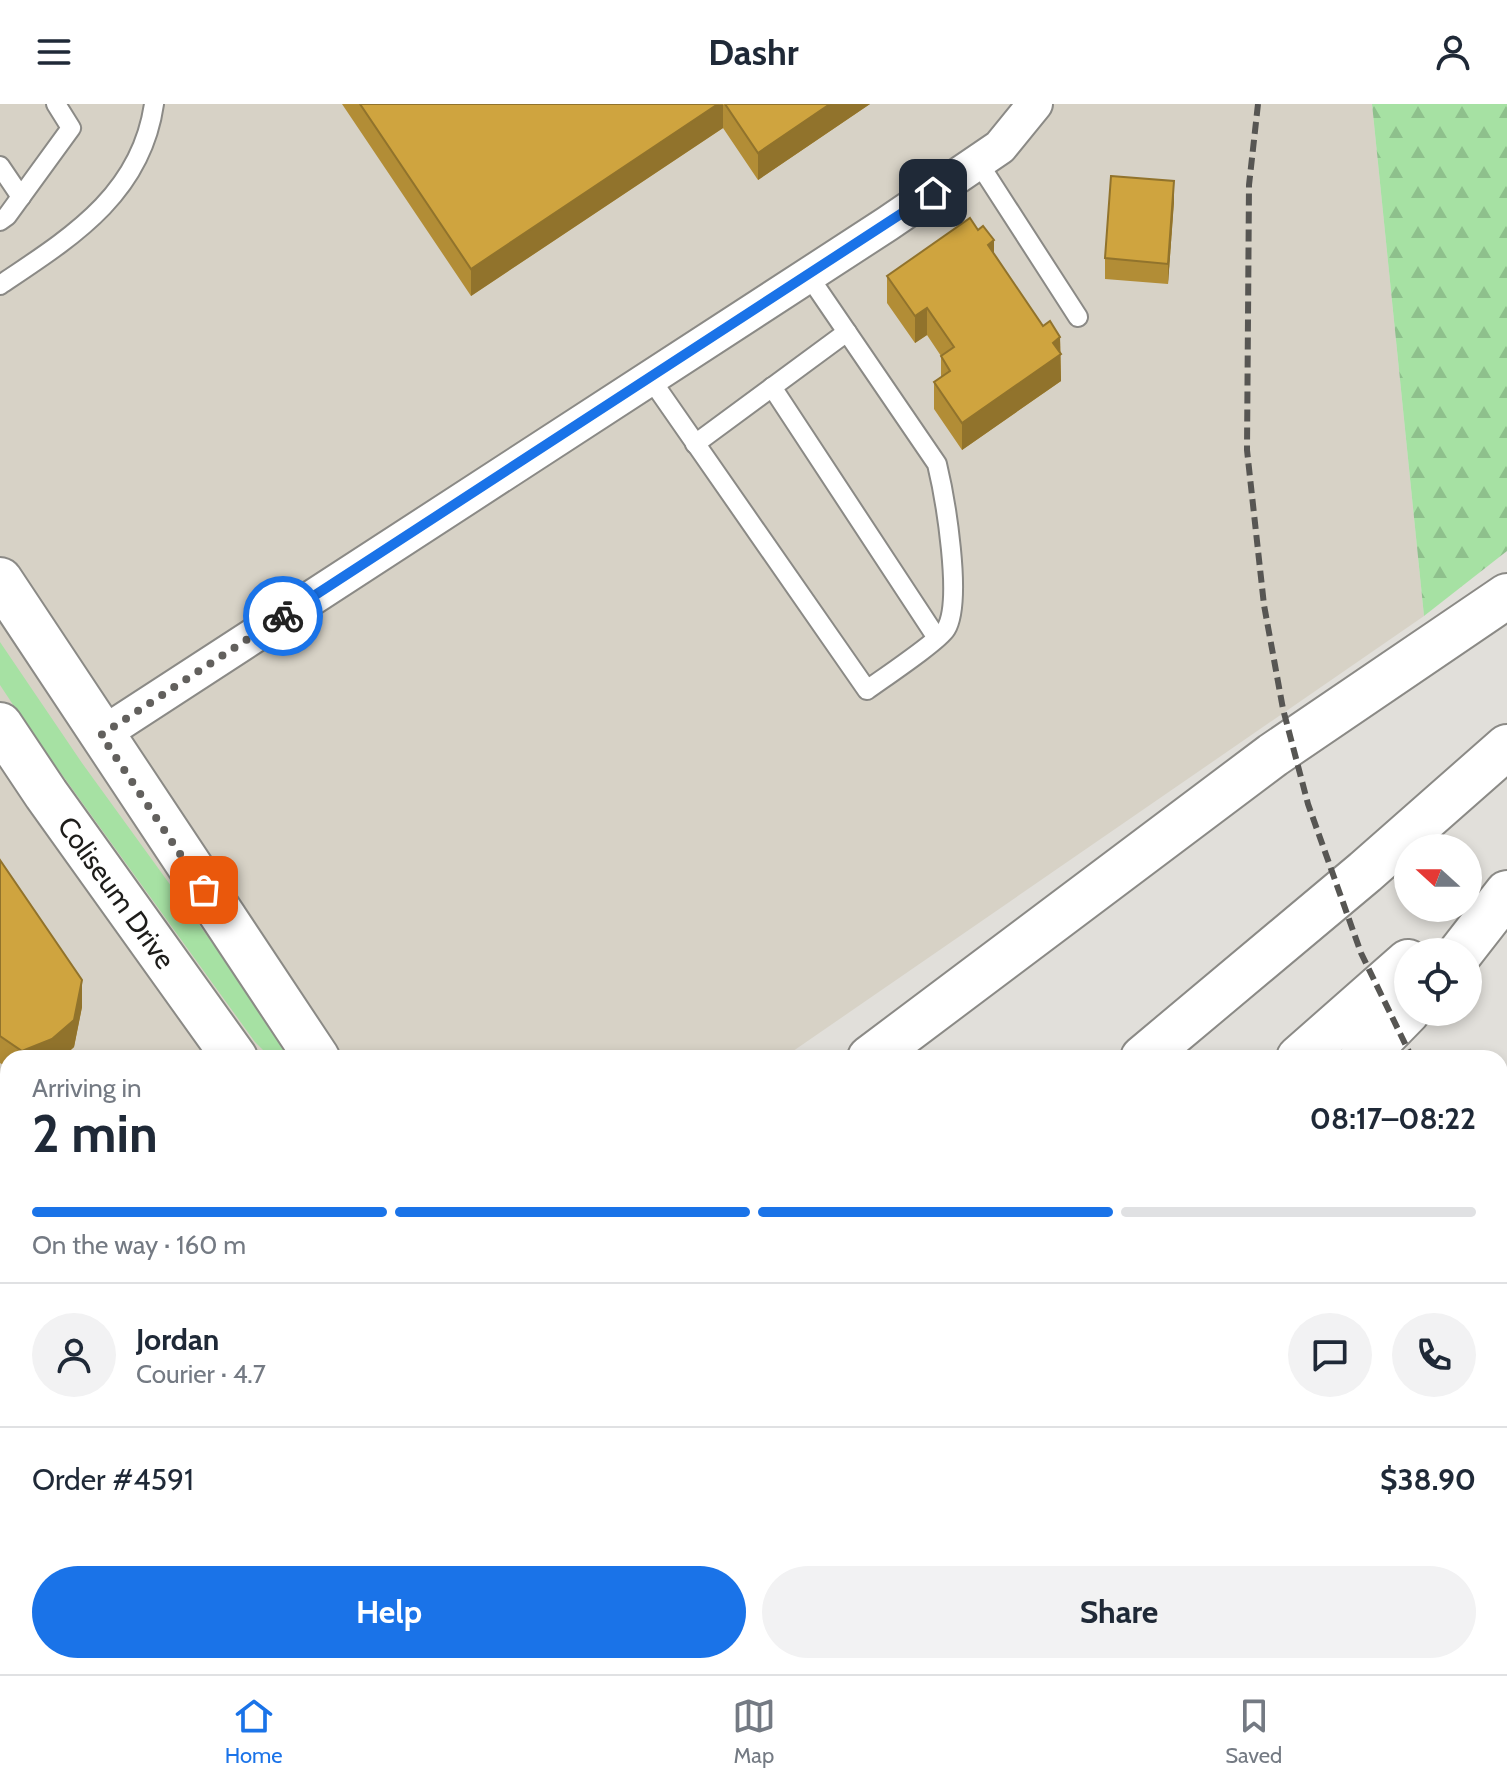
<!DOCTYPE html>
<html lang="en">
<head>
<meta charset="utf-8">
<style>
  :root { --surface:#fff; --page:#f2f2f3; --text:#1f2937; --muted:#747a83; --line:#e0e1e3; --accent:#1a73e8 }
  body { margin:0; font-family:Cabin,sans-serif; background:var(--page); color:var(--text); height:100vh; display:flex; flex-direction:column; font-size:30px; white-space:nowrap }
  * { box-sizing:border-box; margin:0 }
  p { font-size:26px; color:var(--muted) }
  .icon { flex:none; width:44px; height:44px; fill:none; stroke:currentColor; stroke-width:2; stroke-linecap:round; stroke-linejoin:round }
  .map { position:relative; flex:1; overflow:hidden }
  .sheet { position:absolute; left:0px; top:946px; width:1508px; height:624px; display:flex; flex-direction:column; background:var(--surface); border-radius:24px 24px 0 0; box-shadow:0 4px 12px #0003 }
  .sheet>* { flex:none }
  .needle { width:52px; rotate:291deg }
  .fabs { position:absolute; left:1394px; top:730px; display:grid; gap:16px }
  .fabs a { display:grid; place-items:center; width:88px; height:88px; border-radius:50%; background:var(--surface); box-shadow:0 4px 12px #0003; font-size:40px }
  .pin { position:absolute; display:grid; place-items:center; width:68px; height:68px; color:#fff; margin:-34px; border-radius:16px; box-shadow:0 4px 12px #0006 }
  .courier { position:absolute; display:grid; place-items:center; width:80px; height:80px; margin:-40px; border:6px solid #1a73e8; border-radius:50%; background:#fff; color:#222; box-shadow:0 2px 10px #0007 }
  .overview em { font-style:normal; font-weight:700 }
  .overview div { display:flex; flex-direction:column-reverse }
  .overview { display:flex; align-items:center; justify-content:space-between; height:136px; padding:0 32px }
  h1 { font-size:52px; font-weight:700; line-height:60px }
  .bar { display:grid; grid-template-columns:repeat(4,1fr); gap:12px 8px; align-content:center; height:96px; padding:0 32px }
  .bar i { height:10px; border-radius:6px; background:var(--line) }
  .bar .current { background:var(--accent) }
  .bar p { grid-column:span 4 }
  .line { display:flex; align-items:center; gap:20px; padding:0 32px; border-top:2px solid var(--line) }
  .line div { flex:1 }
  .round { display:grid; place-items:center; flex:none; width:84px; height:84px; border-radius:42px; background:var(--page) }
  .primary-button { display:flex; gap:16px; margin-top:auto; padding:16px 32px }
  .primary-button a { flex:1; height:92px; border-radius:48px; background:var(--accent); color:#fff; font-size:32px; font-weight:700; line-height:92px; text-align:center }
  .primary-button a+a { background:var(--page); color:var(--text) }
  header { display:flex; justify-content:space-between; align-items:center; height:104px; padding:0 32px; background:var(--surface); font-size:36px; font-weight:700 }
  .dock { display:flex; justify-content:space-around; align-items:center; height:112px; border-top:2px solid var(--line); background:var(--surface); font-size:22px; color:var(--muted) }
  .dock a { display:grid; justify-items:center; gap:4px }
  .dock .current { color:var(--accent) }
  .map>svg:first-child { display:block }
  .built { fill:#d7d2c6 }
  .grass { fill:#a6e1a3 }
  .forest { fill:url(#forest-firs) }
  .water { fill:url(#water-ripples); stroke:#157179; stroke-width:2 }
  .lines { fill:none; stroke-linecap:round; stroke-linejoin:round }
  .service-casing { stroke:#8b8a86; stroke-width:22 }
  .minor-casing { stroke:#8b8a86; stroke-width:38 }
  .primary-casing { stroke:#8b8a86; stroke-width:48 }
  .motorway-casing { stroke:#8b8a86; stroke-width:48 }
  .path { stroke:#979692; stroke-width:5; stroke-dasharray:6 4; stroke-linecap:butt }
  .service { stroke:#fff; stroke-width:18 }
  .minor { stroke:#fff; stroke-width:34 }
  .primary { stroke:#fff; stroke-width:44 }
  .motorway { stroke:#fff; stroke-width:44 }
  .rail { stroke:#575653; stroke-width:6; stroke-dasharray:12 6; stroke-linecap:butt }
  .wall { fill:#b28d36 }
  .shaded-wall { fill:#91732c }
  .building { fill:#cfa43f; stroke:#91732c; stroke-width:2 }
  .done { stroke:#62605d; stroke-width:8; stroke-dasharray:0 14.4 }
  .route { stroke:#1a73e8; stroke-width:10 }
  .labels { text-anchor:middle; stroke-width:6; stroke-linejoin:round; paint-order:stroke }
  .street-label { font-size:28px; fill:#1d1c1a; stroke:#fff }
</style>
</head>
<body>
<header><svg class="icon" aria-label="menu" viewBox="0 0 24 24"><path d="M4 6h16M4 12h16M4 18h16"/></svg>Dashr<svg class="icon" aria-label="person" viewBox="0 0 24 24"><circle cx="12" cy="8" r="4"/><path d="M4 21q1-7 8-7t8 7"/></svg></header>
<div class="map">
<svg width="1507" height="1570" viewBox="0 0 1507 1570">
  <defs>
    <pattern id="forest-firs" width="22" height="20" patternUnits="userSpaceOnUse" patternTransform="scale(2)"><rect width="22" height="20" fill="#a6e1a3"/><path d="M5 1l3.5 6h-7zM16 11l3.5 6h-7z" fill="#8ec08c"/></pattern>
    <pattern id="water-ripples" width="26" height="14" patternUnits="userSpaceOnUse" patternTransform="scale(2)"><rect width="26" height="14" fill="#1295a2"/><path d="M2 4q2-2 4 0t4 0M15 11q2-2 4 0t4 0" fill="none" stroke="#107983"/></pattern>
  </defs>
  <rect width="100%" height="100%" fill="#e1dfda"/>
  <!-- built -->
  <path class="built" d="M0 0H1372L1424 512 783 954H8V1542L0 1548Z"/>
  <!-- grass -->
  <path class="grass" d="M0 538 82 659 284 938 287 954H271L255 938 29 625 0 581Z"/>
  <!-- forest -->
  <path class="forest" d="M1372 0H1507V447L1424 512Z"/>
  <!-- water -->
  <path class="water" d="M1507 1405V1570H1284L1295 1562H1500V1410Z"/>
  <g class="lines">
    <defs>
      <g id="service">
        <path d="M978 58 1078 213"/>
        <path d="M0 62 21 93"/>
        <path d="M0 117 7 112 71 24 56 0"/>
        <path d="M0 181C70 134 141 91 154 0"/>
        <path d="M650 274 867 586C882 575 939 537 946 525 963 497 945 393 937 360L808 171"/>
        <path d="M772 283 937 534"/>
        <path d="M695 340 847 228"/>
        <path d="M0 1215 8 1210"/>
        <path d="M0 1510 8 1505"/>
      </g>
      <path id="minor" d="M101 631 887 120 1000 43 1035 0"/>
      <g id="primary">
        <path d="M0 476 317 954"/>
        <path id="s1" d="M0 621 46 690 235 954"/>
        <path d="M679 1562 684 1570"/>
      </g>
      <g id="motorway">
        <path d="M1461 848 1507 789"/>
        <path d="M870 954 1273 651 1507 492"/>
        <path d="M1143 954 1365 768 1507 643"/>
        <path d="M1299 954 1408 858"/>
        <path d="M1362 954 1408 907"/>
        <path d="M55 1570 71 1562"/>
        <path d="M582 1570 594 1562"/>
        <path d="M774 1570 778 1562"/>
      </g>
    </defs>
    <!-- service casing -->
    <use href="#service" class="service-casing"/>
    <!-- minor casing -->
    <use href="#minor" class="minor-casing"/>
    <!-- primary casing -->
    <use href="#primary" class="primary-casing"/>
    <!-- motorway casing -->
    <use href="#motorway" class="motorway-casing"/>
    <!-- path -->
    <g class="path">
      <path d="M1500 1259 1507 1254"/>
      <path d="M1129 1570 1139 1562"/>
    </g>
    <!-- service -->
    <use href="#service" class="service"/>
    <!-- minor -->
    <use href="#minor" class="minor"/>
    <!-- primary -->
    <use href="#primary" class="primary"/>
    <!-- motorway -->
    <use href="#motorway" class="motorway"/>
    <!-- rail -->
    <g class="rail">
      <path d="M1258 0 1249 81 1247 346 1264 501 1283 605 1308 700 1361 849 1412 954"/>
      <path d="M1500 1103 1507 1114"/>
    </g>
  </g>
  <!-- wall -->
  <g class="wall">
    <path d="M342 0H870L758 76 723 24 471 192Z"/>
    <path d="M1174 97 1168 180 1105 175V154Z"/>
    <path d="M978 126 1043 222 1060 233 1061 277 962 346 934 305V278L941 273V252L927 231 915 239 887 199V172Z"/>
    <path d="M0 756 82 903 74 943 62 954H8V964L0 959Z"/>
  </g>
  <!-- shaded-wall -->
  <g class="shaded-wall">
    <path d="M718 0H723V24L471 192V165Z"/>
    <path d="M830 0H870L758 76V49Z"/>
    <path d="M1174 77V97L1168 180V160Z"/>
    <path d="M994 136V163L988 141Z"/>
    <path d="M927 204V231L915 239V212Z"/>
    <path d="M1060 233 1061 277 962 346V319L1053 239Z"/>
    <path d="M82 876V903L74 943 62 954H22V947Z"/>
  </g>
  <!-- building -->
  <g class="building">
    <path d="M360 0H718L471 165Z"/>
    <path d="M725 0H830L758 49Z"/>
    <path d="M1111 72 1174 77 1168 160 1105 154Z"/>
    <path d="M970 114 978 126 983 122 994 136 988 141 1043 222 1050 217 1060 233 1053 239 1061 250 962 319 934 278 950 267 941 252 954 243 927 204 915 212 887 172Z"/>
    <path d="M0 756 82 876 74 916 52 935 22 947 0 932Z"/>
  </g>
  <g class="lines">
    <!-- done -->
    <path class="done" d="M204 786 101 631 283 512"/>
    <!-- route -->
    <path class="route" d="M283 512 933 89"/>
  </g>
  <g class="labels">
    <!-- street labels -->
    <g class="street-label">
      <text dy="10" stroke="none"><textPath href="#s1" startOffset="204">Coliseum Drive</textPath></text>
    </g>
  </g>
</svg>
<div class="fabs">
<a><svg class="needle" viewBox="-14 -14 28 28"><path d="M0-13l5 13h-10z" fill="#e53935"/><path d="M0 13l5-13h-10z" fill="#747a83"/></svg></a>
<a><svg class="icon" aria-label="locate" viewBox="0 0 24 24"><circle cx="12" cy="12" r="6"/><path d="M12 2v4M12 18v4M2 12h4M18 12h4"/></svg></a>
</div>
<div class="pin" style="left:204px;top:786px;background:#ea580c"><svg class="icon" aria-label="bag" viewBox="0 0 24 24"><path d="M5 8h14l-1 12H6zM9 8a3 3 0 0 1 6 0"/></svg></div>
<div class="pin" style="left:933px;top:89px;background:#1f2937"><svg class="icon" aria-label="home" viewBox="0 0 24 24"><path d="M3 11l9-7 9 7M6 9v11h12V9"/></svg></div>
<div class="courier" style="left:283px;top:512px"><svg class="icon" aria-label="bike" viewBox="0 0 24 24"><circle cx="6" cy="16" r="4"/><circle cx="18" cy="16" r="4"/><path d="M6 16l4-8h5l3 8M10 8l3 8H6M13 5h3"/></svg></div>
<section class="sheet">
<div class="overview"><div><h1>2 min</h1><p>Arriving in</p></div><em>08:17–08:22</em></div>
<div class="bar"><i class="current"></i><i class="current"></i><i class="current"></i><i></i><p>On the way · 160 m</p></div>
<div class="line" style="height:144px"><a class="round"><svg class="icon" aria-label="person" viewBox="0 0 24 24"><circle cx="12" cy="8" r="4"/><path d="M4 21q1-7 8-7t8 7"/></svg></a><div><b>Jordan</b><p>Courier · 4.7</p></div><a class="round"><svg class="icon" aria-label="chat" viewBox="0 0 24 24"><path d="M4 5h16v11H9l-5 4z"/></svg></a><a class="round"><svg class="icon" aria-label="phone" viewBox="0 0 24 24"><path d="M5 4h4l2 5-3 2q2 4 5 5l2-3 5 2v4C11 20 4 13 5 4z"/></svg></a></div>
<div class="line" style="height:104px"><div>Order #4591</div><b>$38.90</b></div>
<div class="primary-button"><a>Help</a><a>Share</a></div>
</section>
</div>
<nav class="dock">
<a class="current"><svg class="icon" aria-label="home" viewBox="0 0 24 24"><path d="M3 11l9-7 9 7M6 9v11h12V9"/></svg>Home</a>
<a><svg class="icon" aria-label="map" viewBox="0 0 24 24"><path d="M3 6l6-2 6 2 6-2v14l-6 2-6-2-6 2zM9 4v14M15 6v14"/></svg>Map</a>
<a><svg class="icon" aria-label="saved" viewBox="0 0 24 24"><path d="M7 4h10v16l-5-4-5 4z"/></svg>Saved</a>
</nav>
</body>
</html>
